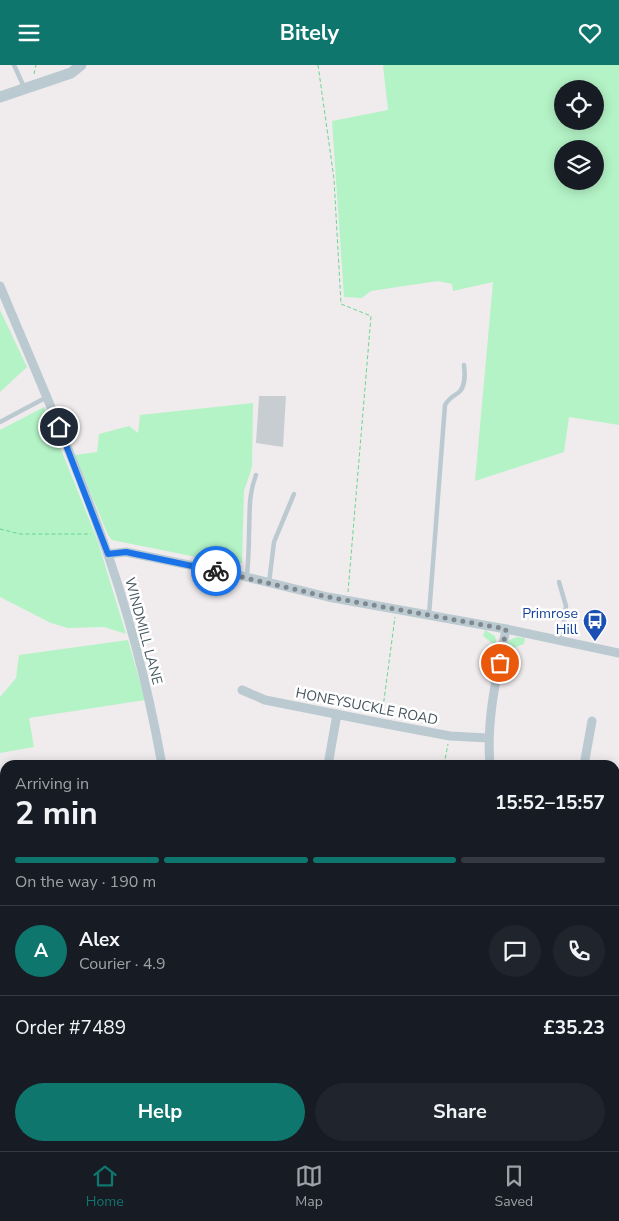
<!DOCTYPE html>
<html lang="en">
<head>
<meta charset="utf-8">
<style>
  :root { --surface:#171b24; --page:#20242c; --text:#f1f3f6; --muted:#9ea1a6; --line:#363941; --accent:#0f766e }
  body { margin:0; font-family:"Nunito Sans",sans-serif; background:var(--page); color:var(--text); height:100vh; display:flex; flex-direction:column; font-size:19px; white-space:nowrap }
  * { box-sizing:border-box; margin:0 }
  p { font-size:16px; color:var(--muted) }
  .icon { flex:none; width:28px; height:28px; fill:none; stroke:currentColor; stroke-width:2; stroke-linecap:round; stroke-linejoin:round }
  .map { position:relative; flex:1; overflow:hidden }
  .side { position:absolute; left:0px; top:695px; width:620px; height:391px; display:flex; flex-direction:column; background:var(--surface); border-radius:15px 15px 0 0; box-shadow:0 2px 12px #0003 }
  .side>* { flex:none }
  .controls { position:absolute; left:554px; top:15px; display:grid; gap:10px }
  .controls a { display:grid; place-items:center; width:50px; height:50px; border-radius:50%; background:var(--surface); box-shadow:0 2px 12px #0003; font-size:25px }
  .pin { position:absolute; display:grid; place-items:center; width:42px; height:42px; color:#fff; margin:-21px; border:2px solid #fff; border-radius:50%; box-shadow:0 1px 5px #0007 }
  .courier { position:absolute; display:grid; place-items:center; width:50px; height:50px; margin:-25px; border:4px solid #1a73e8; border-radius:50%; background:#fff; color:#222; box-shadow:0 1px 6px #0007 }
  .headline em { font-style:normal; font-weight:700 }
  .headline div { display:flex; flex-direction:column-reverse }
  .headline { display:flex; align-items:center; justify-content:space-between; height:85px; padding:0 15px }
  h1 { font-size:32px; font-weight:700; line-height:38px }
  .bar { display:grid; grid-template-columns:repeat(4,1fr); gap:8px 5px; align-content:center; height:60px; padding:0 15px }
  .bar i { height:6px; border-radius:4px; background:var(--line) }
  .bar .current { background:var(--accent) }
  .bar p { grid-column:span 4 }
  .line { display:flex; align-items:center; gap:12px; padding:0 15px; border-top:1px solid var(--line) }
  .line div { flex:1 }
  .round { display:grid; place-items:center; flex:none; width:52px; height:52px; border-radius:26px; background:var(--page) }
  .button { display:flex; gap:10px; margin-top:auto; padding:10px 15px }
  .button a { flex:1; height:58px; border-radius:30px; background:var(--accent); color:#fff; font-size:20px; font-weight:700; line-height:58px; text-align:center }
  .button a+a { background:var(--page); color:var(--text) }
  header { display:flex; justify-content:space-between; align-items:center; height:65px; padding:0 15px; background:var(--accent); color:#fff; font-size:22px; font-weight:700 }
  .dock { display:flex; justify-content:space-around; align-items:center; height:70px; border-top:1px solid var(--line); background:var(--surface); font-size:14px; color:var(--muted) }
  .dock a { display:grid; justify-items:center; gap:2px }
  .dock .current { color:var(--accent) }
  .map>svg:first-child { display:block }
  .green { fill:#b4f3c6; fill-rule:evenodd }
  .building { fill:#c8cdd2 }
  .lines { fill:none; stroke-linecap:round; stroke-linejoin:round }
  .path { stroke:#69d593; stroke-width:1; stroke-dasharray:4 2.5; stroke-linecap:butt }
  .service { stroke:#bbcad1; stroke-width:4.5 }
  .minor { stroke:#bbcad1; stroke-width:9 }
  .tertiary { stroke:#bbcad1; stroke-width:11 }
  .done { stroke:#80898f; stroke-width:5; stroke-dasharray:0 9 }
  .route { stroke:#1a73e8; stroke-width:6 }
  .labels { text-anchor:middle; stroke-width:5; stroke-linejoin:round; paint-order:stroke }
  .transit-label { font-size:14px; fill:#164399; stroke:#fff; text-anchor:end }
  .street-label { font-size:14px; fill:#43535c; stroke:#fff }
</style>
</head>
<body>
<header><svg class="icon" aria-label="menu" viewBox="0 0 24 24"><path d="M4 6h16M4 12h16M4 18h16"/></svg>Bitely<svg class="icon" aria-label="heart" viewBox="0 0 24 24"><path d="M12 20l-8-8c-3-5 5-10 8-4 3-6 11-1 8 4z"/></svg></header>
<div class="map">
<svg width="619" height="1086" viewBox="0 0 619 1086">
  <rect width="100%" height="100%" fill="#f0eced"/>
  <!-- green -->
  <g class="green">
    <path d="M383 0H619V360L569 352 564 387 475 416 493 217 453 226 452 219 438 216 371 226 362 233 344 232 332 56 388 45ZM562 24H595V56H562ZM562 84H595V116H562Z"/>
    <path d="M0 245 27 302 0 327Z"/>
    <path d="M253 338 252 402 244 426 242 498 236 500 112 475 108 470 75 390 97 387 99 369 129 361 138 368 140 350Z"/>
    <path d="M44 342 97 474 126 569 104 562 68 563 51 558 0 532V365Z"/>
    <path d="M485 565 495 571 497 582 483 571Z"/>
    <path d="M517 572 525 573 524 579 506 586 509 575Z"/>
    <path d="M128 575 145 635 29 653 34 682 0 688V632L16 613 19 590Z"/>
    <path d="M0 733H5V898L0 895Z"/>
    <path d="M5 924V1027L0 1023V935Z"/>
    <path d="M619 986V1026L615 1016V989Z"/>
    <path d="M0 1065 5 1069V1081H21L27 1086H0Z"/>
    <path d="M443 1081H479L480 1086H435Z"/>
  </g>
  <!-- building -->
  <path class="building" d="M259 331H286L283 382 256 378Z"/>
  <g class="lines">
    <!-- path -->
    <g class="path">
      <path d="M318 0 334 114 341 239 371 251 348 527"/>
      <path d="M34 9 36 0"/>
      <path d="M0 464 20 469H91"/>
      <path d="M382 650 395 552"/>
      <path d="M444 700 448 679"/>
      <path d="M0 1070 5 1073"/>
      <path d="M16 1081 23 1086"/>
      <path d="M505 1081 507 1086"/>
      <path d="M377 1086 378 1081"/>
    </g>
    <!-- service -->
    <g class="service">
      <path d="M14 0 24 22"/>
      <path d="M0 357 47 332"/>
      <path d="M247 512C248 498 249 483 249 469 250 447 248 431 256 410"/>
      <path d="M559 517 566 541 562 576"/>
      <path d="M269 518 274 477 294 429"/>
      <path d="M429 550 445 340C449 333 452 332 458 328 466 322 465 309 464 300"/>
      <path d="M615 806 619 807"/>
      <path d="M615 879H619"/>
    </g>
    <!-- minor -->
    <g class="minor">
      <path d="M0 221C34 303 71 385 101 470 128 544 148 622 162 700"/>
      <path d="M108 489 126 487 238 510 328 532 506 564 619 588"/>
      <path d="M242 625 265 635 381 658 450 671 488 673"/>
      <path d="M328 700 337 649"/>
      <path d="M490 700C486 654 497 610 506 564"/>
      <path d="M584 700 592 656"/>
      <path d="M615 721 619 722"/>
      <path d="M615 985 619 982"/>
      <path d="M615 1027 619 1032"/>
      <path d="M286 1081 289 1086"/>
      <path d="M426 1086 434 1081"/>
      <path d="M527 1086 529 1081"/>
    </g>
    <!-- tertiary -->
    <path class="tertiary" d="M0 32 71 8 81 0"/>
  </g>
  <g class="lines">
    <!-- done -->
    <path class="done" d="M216 506 328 532 506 564 500 598"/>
    <!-- route -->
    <path class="route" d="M59 362 108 489 126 487 216 506"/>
  </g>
  <!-- icons -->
  <defs>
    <symbol id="bus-pin" viewBox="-11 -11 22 30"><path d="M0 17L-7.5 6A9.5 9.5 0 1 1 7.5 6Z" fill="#1a4fb4" stroke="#fff"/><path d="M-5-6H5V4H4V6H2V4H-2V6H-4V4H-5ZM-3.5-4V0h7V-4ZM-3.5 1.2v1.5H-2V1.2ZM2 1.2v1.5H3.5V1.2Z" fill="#fff"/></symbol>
  </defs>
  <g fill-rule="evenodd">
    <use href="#bus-pin" x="581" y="542" width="28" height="38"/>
  </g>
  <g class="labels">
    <!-- transit labels -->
    <g class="transit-label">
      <text x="578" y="553">Primrose<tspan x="578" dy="16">Hill</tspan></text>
    </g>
    <!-- street labels -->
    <g class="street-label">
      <text transform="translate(144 566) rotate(75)" y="5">WINDMILL LANE</text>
      <text transform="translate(367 641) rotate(11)" y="5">HONEYSUCKLE ROAD</text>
    </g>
  </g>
</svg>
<div class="controls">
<a><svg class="icon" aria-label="locate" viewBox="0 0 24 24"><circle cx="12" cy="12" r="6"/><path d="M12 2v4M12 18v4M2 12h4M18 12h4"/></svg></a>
<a><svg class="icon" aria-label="layers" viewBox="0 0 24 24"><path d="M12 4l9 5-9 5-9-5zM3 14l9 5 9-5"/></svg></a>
</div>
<div class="pin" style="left:500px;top:598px;background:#ea580c"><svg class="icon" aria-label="bag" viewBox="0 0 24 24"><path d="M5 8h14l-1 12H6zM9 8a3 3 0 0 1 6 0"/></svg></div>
<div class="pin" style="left:59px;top:362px;background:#1f2937"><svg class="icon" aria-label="home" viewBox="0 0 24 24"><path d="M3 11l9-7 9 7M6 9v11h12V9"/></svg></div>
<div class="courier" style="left:216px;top:506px"><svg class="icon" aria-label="bike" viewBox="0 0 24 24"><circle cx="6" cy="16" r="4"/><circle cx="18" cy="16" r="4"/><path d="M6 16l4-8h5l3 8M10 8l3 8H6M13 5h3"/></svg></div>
<section class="side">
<div class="headline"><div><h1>2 min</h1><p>Arriving in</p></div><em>15:52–15:57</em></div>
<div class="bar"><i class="current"></i><i class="current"></i><i class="current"></i><i></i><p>On the way · 190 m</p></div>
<div class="line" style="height:90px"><b class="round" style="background:var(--accent);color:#fff">A</b><div><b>Alex</b><p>Courier · 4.9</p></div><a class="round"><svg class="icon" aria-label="chat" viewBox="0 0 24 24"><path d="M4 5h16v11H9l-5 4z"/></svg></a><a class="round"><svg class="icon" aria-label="phone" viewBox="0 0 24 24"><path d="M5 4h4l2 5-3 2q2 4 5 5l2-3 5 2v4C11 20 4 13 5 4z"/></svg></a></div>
<div class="line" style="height:65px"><div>Order #7489</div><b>£35.23</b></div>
<div class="button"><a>Help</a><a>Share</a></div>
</section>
</div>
<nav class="dock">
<a class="current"><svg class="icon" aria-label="home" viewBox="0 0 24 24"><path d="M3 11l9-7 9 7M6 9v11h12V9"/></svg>Home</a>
<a><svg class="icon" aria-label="map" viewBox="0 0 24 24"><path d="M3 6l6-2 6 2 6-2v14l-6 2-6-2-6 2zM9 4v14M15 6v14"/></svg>Map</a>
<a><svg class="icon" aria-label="saved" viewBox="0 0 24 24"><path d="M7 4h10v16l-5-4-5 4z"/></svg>Saved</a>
</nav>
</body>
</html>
